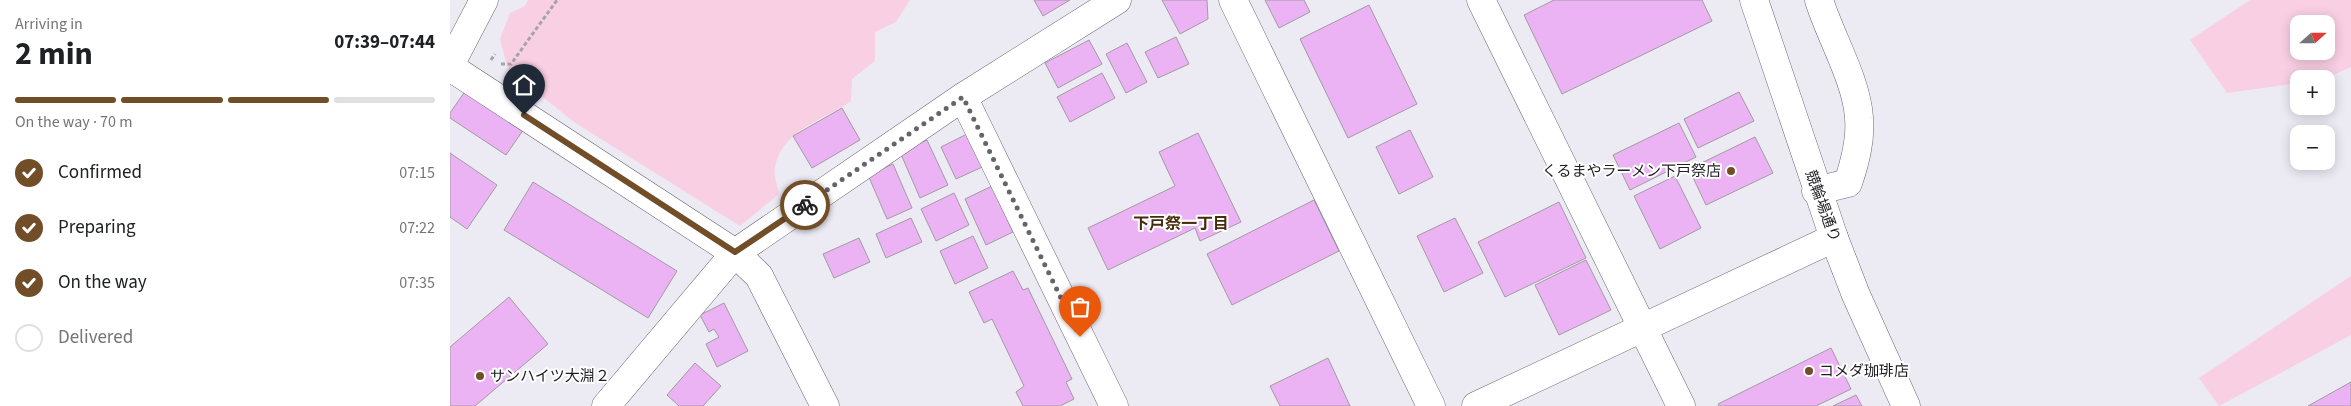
<!DOCTYPE html>
<html lang="en">
<head>
<meta charset="utf-8">
<style>
  :root { --surface:#fff; --page:#f2f2f2; --text:#202124; --muted:#757577; --line:#e0e0e0; --accent:#724e28 }
  body { margin:0; font-family:"Source Sans 3","Noto Sans JP",sans-serif; background:var(--page); color:var(--text); height:100vh; display:flex; flex-direction:column; font-size:19px; white-space:nowrap }
  * { box-sizing:border-box; margin:0 }
  p { font-size:16px; color:var(--muted) }
  .icon { flex:none; width:28px; height:28px; fill:none; stroke:currentColor; stroke-width:2; stroke-linecap:round; stroke-linejoin:round }
  .map { position:relative; flex:1; overflow:hidden }
  .drawer { display:flex; flex-direction:column; background:var(--surface); width:450px }
  .drawer>* { flex:none }
  .needle { width:32px; rotate:69deg }
  .fabs { position:absolute; left:1840px; top:15px; display:grid; gap:10px }
  .fabs a { display:grid; place-items:center; width:45px; height:45px; border-radius:10px; background:var(--surface); box-shadow:0 2px 12px #0003; font-size:25px }
  .pin { position:absolute; display:grid; place-items:center; width:42px; height:42px; color:#fff; margin:-51px -21px; border-radius:50% 50% 50% 0; rotate:-45deg; box-shadow:0 0 5px #0007 }
  .pin .icon { rotate:45deg }
  .courier { position:absolute; display:grid; place-items:center; width:50px; height:50px; margin:-25px; border:4px solid #724e28; border-radius:50%; background:#fff; color:#222; box-shadow:0 1px 6px #0007 }
  .headline em { font-style:normal; font-weight:700 }
  .headline div { display:flex; flex-direction:column-reverse }
  .headline { display:flex; align-items:center; justify-content:space-between; height:85px; padding:0 15px }
  h1 { font-size:32px; font-weight:700; line-height:38px }
  .bar { display:grid; grid-template-columns:repeat(4,1fr); gap:8px 5px; align-content:center; height:60px; padding:0 15px }
  .bar i { height:6px; border-radius:4px; background:var(--line) }
  .bar .active { background:var(--accent) }
  .bar p { grid-column:span 4 }
  ol { padding:0 15px; list-style:none }
  li { display:flex; align-items:center; gap:15px; height:55px }
  li p { margin-inline-start:auto }
  li .icon { padding:5px; border-radius:50%; background:var(--accent); color:#fff; stroke-width:4 }
  li:last-child { color:var(--muted) }
  li i { width:28px; height:28px; border:2px solid var(--line); border-radius:50% }
  main { display:flex; flex:1; min-height:0 }
  .map>svg:first-child { display:block }
  .green { fill:#f9cfe3; fill-rule:evenodd }
  .building { fill:#ebb3f3; stroke:#a29ba3 }
  .lines { fill:none; stroke-linecap:round; stroke-linejoin:round }
  .minor-casing { stroke:#6a6971; stroke-width:29 }
  .path { stroke:#a5a3aa; stroke-width:3; stroke-dasharray:4 2.5; stroke-linecap:butt }
  .minor { stroke:#fff; stroke-width:28 }
  .done { stroke:#656469; stroke-width:5; stroke-dasharray:0 9 }
  .route { stroke:#724e28; stroke-width:6 }
  .poi-dot { fill:#724e28; stroke:#fff; stroke-width:2 }
  .labels { text-anchor:middle; stroke-width:4; stroke-linejoin:round; paint-order:stroke }
  .poi-label { font-size:15px; fill:#1d1c1f; stroke:#fff; text-anchor:start }
  .street-label { font-size:15px; fill:#1d1c1f; stroke:#fff }
  .neighbourhood-label { font-size:16px; font-weight:bold; fill:#472c0c; stroke:#fff }
</style>
</head>
<body>
<main>
<section class="drawer">
<div class="headline"><div><h1>2 min</h1><p>Arriving in</p></div><em>07:39–07:44</em></div>
<div class="bar"><i class="active"></i><i class="active"></i><i class="active"></i><i></i><p>On the way · 70 m</p></div>
<ol>
<li><svg class="icon" aria-label="check" viewBox="0 0 24 24"><path d="M5 12l5 5 9-10"/></svg>Confirmed<p>07:15</p></li>
<li><svg class="icon" aria-label="check" viewBox="0 0 24 24"><path d="M5 12l5 5 9-10"/></svg>Preparing<p>07:22</p></li>
<li><svg class="icon" aria-label="check" viewBox="0 0 24 24"><path d="M5 12l5 5 9-10"/></svg>On the way<p>07:35</p></li>
<li><i></i>Delivered</li>
</ol>
</section>
<div class="map">
<svg width="1901" height="406" viewBox="0 0 1901 406">
  <rect width="100%" height="100%" fill="#eceaf3"/>
  <!-- green -->
  <g class="green">
    <path d="M78 0H460L446 22 425 32V61L402 79 401 101C374 121 333 128 325 167 323 175 328 186 329 194L290 226 124 122 58 69 50 39 60 13 75 6Z"/>
    <path d="M1800 0H1901V67L1874 79H1849V83L1777 93 1740 40ZM1849 24H1876V51H1849Z"/>
    <path d="M1901 276V335L1769 406 1749 378Z"/>
  </g>
  <!-- building -->
  <g class="building">
    <path d="M584 0H620L593 16Z"/>
    <path d="M712 0H757L758 19 730 34Z"/>
    <path d="M815 0H854L860 12 829 28Z"/>
    <path d="M1104 0H1252L1262 21 1112 94 1074 15Z"/>
    <path d="M919 5 967 104 898 138 850 39Z"/>
    <path d="M726 37 739 64 708 78 695 52Z"/>
    <path d="M639 40 652 64 608 88 595 63Z"/>
    <path d="M677 43 697 82 676 93 656 54Z"/>
    <path d="M652 73 665 98 620 122 607 97Z"/>
    <path d="M18 87 76 126 56 155 0 118V113Z"/>
    <path d="M1289 92 1304 121 1248 148 1234 119Z"/>
    <path d="M392 108 410 140 362 168 343 136Z"/>
    <path d="M1229 123 1246 157 1180 190 1163 155Z"/>
    <path d="M960 130 983 177 949 194 926 147Z"/>
    <path d="M523 131 539 164 506 179 491 147Z"/>
    <path d="M748 133 791 222 750 241 745 228 658 270 638 228 725 186 709 152Z"/>
    <path d="M1305 137 1323 173 1256 205 1239 169Z"/>
    <path d="M477 140 498 185 470 198 450 152Z"/>
    <path d="M0 153 47 185 17 229 0 217Z"/>
    <path d="M443 164 462 208 437 219 418 175Z"/>
    <path d="M1225 176 1251 228 1210 249 1184 196Z"/>
    <path d="M83 182 227 271 198 318 54 230Z"/>
    <path d="M542 186 563 232 536 245 515 199Z"/>
    <path d="M504 193 519 225 486 241 471 209Z"/>
    <path d="M864 200 889 251 782 305 757 254Z"/>
    <path d="M1109 202 1136 258 1055 297 1028 242Z"/>
    <path d="M461 218 472 242 436 258 426 234Z"/>
    <path d="M1005 218 1033 273 994 292 967 236Z"/>
    <path d="M523 236 538 268 505 284 490 251Z"/>
    <path d="M409 238 420 262 384 278 373 254Z"/>
    <path d="M1136 260 1161 310 1109 335 1085 285Z"/>
    <path d="M563 271 573 290 578 288 622 379 616 382 624 399 610 406H573L566 392 574 386 542 319 534 323 519 292Z"/>
    <path d="M59 297 98 344 25 406H0V347Z"/>
    <path d="M274 303 298 351 267 367 256 344 269 337 264 329 259 332 250 315Z"/>
    <path d="M1381 348 1401 389 1366 406H1269L1268 404Z"/>
    <path d="M878 358 900 406H830L820 386Z"/>
    <path d="M245 363 271 386 253 406H229L217 395Z"/>
    <path d="M1901 382V406H1858Z"/>
    <path d="M1406 395 1412 406H1383Z"/>
  </g>
  <g class="lines">
    <defs>
      <g id="minor">
        <path d="M783 0 981 406"/>
        <path d="M1031 0 1231 406"/>
        <path d="M1304 0 1384 238 1406 295 1456 406"/>
        <path d="M0 65 34 0"/>
        <path d="M0 67 285 253 309 276 375 406"/>
        <path d="M513 97 664 406"/>
        <path d="M1366 191 1398 183C1405 162 1411 140 1409 118 1407 81 1380 36 1369 0"/>
        <path d="M156 406 285 253 513 97 667 0"/>
        <path d="M1026 406 1384 238"/>
      </g>
    </defs>
    <!-- minor casing -->
    <use href="#minor" class="minor-casing"/>
    <!-- path -->
    <g class="path">
      <path d="M41 60 45 54"/>
      <path d="M51 64H61L107 0"/>
    </g>
    <!-- minor -->
    <use href="#minor" class="minor"/>
  </g>
  <g class="lines">
    <!-- done -->
    <path class="done" d="M355 205 513 97 630 337"/>
    <!-- route -->
    <path class="route" d="M74 115 285 252 355 205"/>
  </g>
  <!-- markers -->
  <g class="poi-dot">
    <circle cx="1281" cy="171" r="5"/>
    <circle cx="1359" cy="371" r="5"/>
    <circle cx="30" cy="376" r="5"/>
  </g>
  <g class="labels">
    <!-- poi labels -->
    <g class="poi-label">
      <text x="1271" y="176" text-anchor="end">くるまやラーメン下戸祭店</text>
      <text x="1369" y="376">コメダ珈琲店</text>
      <text x="40" y="381">サンハイツ大淵２</text>
    </g>
    <!-- street labels -->
    <g class="street-label">
      <text transform="translate(1373 206) rotate(70)" y="5">競輪場通り</text>
    </g>
    <!-- neighbourhood labels -->
    <g class="neighbourhood-label">
      <text x="731" y="229">下戸祭一丁目</text>
    </g>
  </g>
</svg>
<div class="fabs">
<a><svg class="needle" viewBox="-14 -14 28 28"><path d="M0-13l5 13h-10z" fill="#e53935"/><path d="M0 13l5-13h-10z" fill="#757577"/></svg></a>
<a>+</a>
<a>−</a>
</div>
<div class="pin" style="left:630px;top:337px;background:#ea580c"><svg class="icon" aria-label="bag" viewBox="0 0 24 24"><path d="M5 8h14l-1 12H6zM9 8a3 3 0 0 1 6 0"/></svg></div>
<div class="pin" style="left:74px;top:115px;background:#1f2937"><svg class="icon" aria-label="home" viewBox="0 0 24 24"><path d="M3 11l9-7 9 7M6 9v11h12V9"/></svg></div>
<div class="courier" style="left:355px;top:205px"><svg class="icon" aria-label="bike" viewBox="0 0 24 24"><circle cx="6" cy="16" r="4"/><circle cx="18" cy="16" r="4"/><path d="M6 16l4-8h5l3 8M10 8l3 8H6M13 5h3"/></svg></div>
</div>
</main>
</body>
</html>
